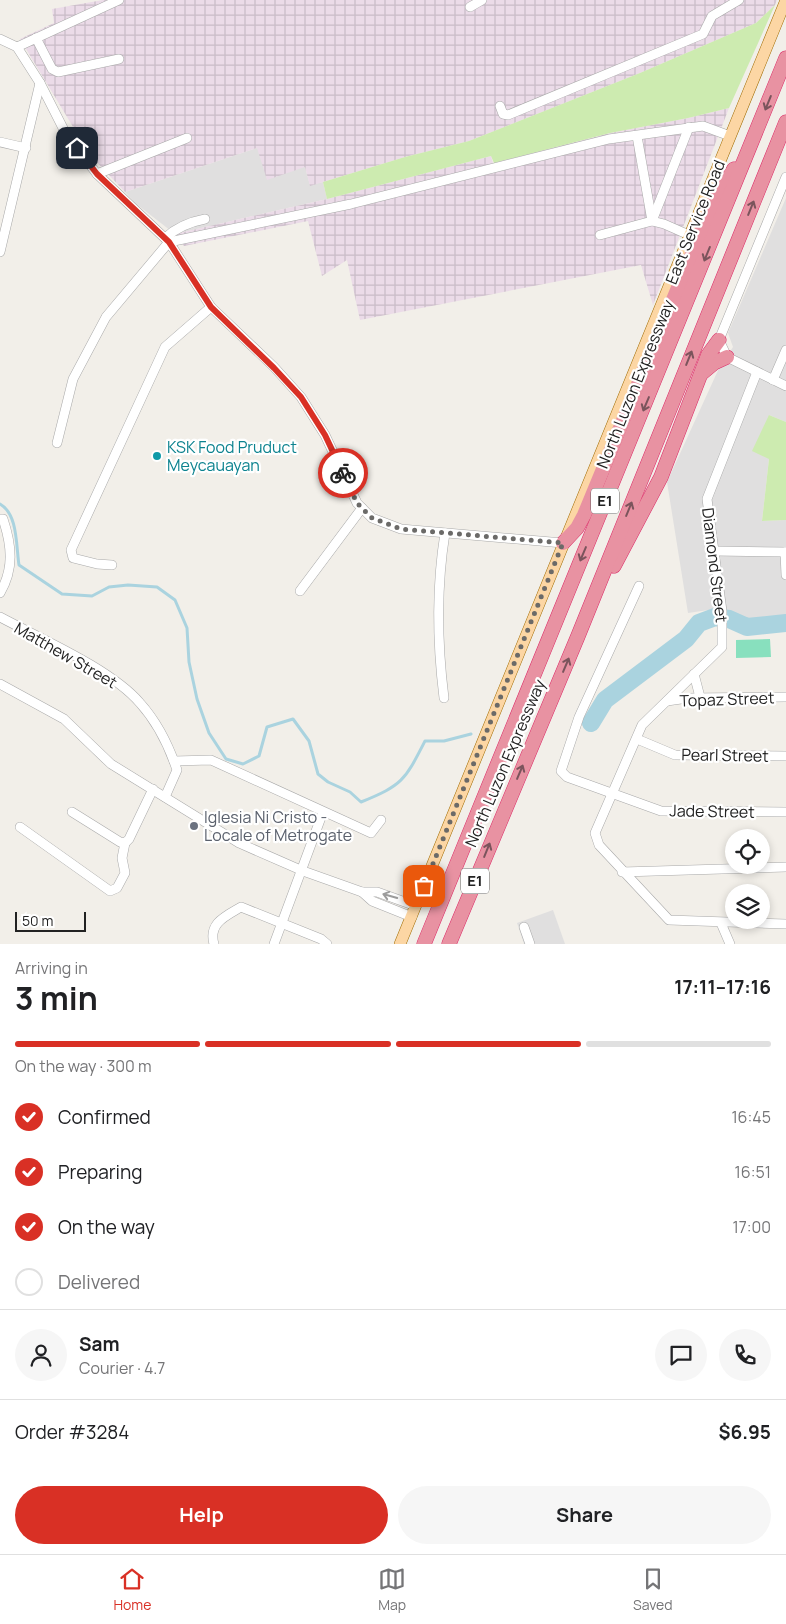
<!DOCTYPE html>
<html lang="en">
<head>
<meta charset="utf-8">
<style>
  :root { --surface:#fff; --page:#f6f6f6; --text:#202124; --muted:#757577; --line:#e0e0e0; --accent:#d93025 }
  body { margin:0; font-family:Manrope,sans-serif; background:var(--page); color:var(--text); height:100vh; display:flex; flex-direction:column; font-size:19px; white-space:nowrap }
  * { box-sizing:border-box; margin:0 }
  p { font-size:16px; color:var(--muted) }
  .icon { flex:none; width:28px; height:28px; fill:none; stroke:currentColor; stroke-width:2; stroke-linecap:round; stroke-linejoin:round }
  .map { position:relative; height:944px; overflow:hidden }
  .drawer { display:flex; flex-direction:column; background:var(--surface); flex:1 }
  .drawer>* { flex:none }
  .controls { position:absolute; left:725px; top:829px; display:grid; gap:10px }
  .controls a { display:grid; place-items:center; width:45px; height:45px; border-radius:50%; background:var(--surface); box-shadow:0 2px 8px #0003; font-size:25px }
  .scale { position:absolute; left:15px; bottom:12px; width:71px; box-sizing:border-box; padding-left:5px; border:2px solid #222; border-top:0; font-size:14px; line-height:18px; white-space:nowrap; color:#222; -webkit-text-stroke:4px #fff; paint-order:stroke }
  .pin { position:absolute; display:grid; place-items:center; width:42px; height:42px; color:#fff; margin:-21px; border-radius:10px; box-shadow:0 2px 8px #0006 }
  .courier { position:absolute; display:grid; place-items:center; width:50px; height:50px; margin:-25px; border:4px solid #d93025; border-radius:50%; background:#fff; color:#222; box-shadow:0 1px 6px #0007 }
  .summary em { font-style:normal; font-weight:700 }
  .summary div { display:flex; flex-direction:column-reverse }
  .summary { display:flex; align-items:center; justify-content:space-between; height:85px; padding:0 15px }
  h1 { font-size:32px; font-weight:700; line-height:38px }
  .bar { display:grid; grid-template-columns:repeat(4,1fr); gap:8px 5px; align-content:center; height:60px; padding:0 15px }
  .bar i { height:6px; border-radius:4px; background:var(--line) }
  .bar .current { background:var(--accent) }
  .bar p { grid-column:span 4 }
  .line { display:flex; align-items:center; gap:12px; padding:0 15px; border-top:1px solid var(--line) }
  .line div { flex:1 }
  .round { display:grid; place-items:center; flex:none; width:52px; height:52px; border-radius:26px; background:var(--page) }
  ol { padding:0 15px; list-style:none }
  li { display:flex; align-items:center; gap:15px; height:55px }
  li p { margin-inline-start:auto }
  li .icon { padding:5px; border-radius:50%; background:var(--accent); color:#fff; stroke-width:4 }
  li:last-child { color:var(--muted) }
  li i { width:28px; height:28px; border:2px solid var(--line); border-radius:50% }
  .button { display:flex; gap:10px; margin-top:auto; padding:10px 15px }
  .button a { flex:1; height:58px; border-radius:30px; background:var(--accent); color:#fff; font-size:20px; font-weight:700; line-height:58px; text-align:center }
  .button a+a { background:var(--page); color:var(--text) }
  .tabs { display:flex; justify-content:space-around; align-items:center; height:70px; border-top:1px solid var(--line); background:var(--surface); font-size:14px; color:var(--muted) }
  .tabs a { display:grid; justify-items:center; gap:2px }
  .tabs .current { color:var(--accent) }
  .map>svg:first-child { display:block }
  .residential { fill:#e0dfdf }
  .industrial { fill:url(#industrial-grid) }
  .grass { fill:#cdebb0 }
  .pitch { fill:#88e0be }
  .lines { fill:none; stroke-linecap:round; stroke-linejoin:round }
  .stream { stroke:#aad3df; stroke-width:3 }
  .river { stroke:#aad3df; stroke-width:18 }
  .minor-casing { stroke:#a9a9a9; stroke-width:10 }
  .major-casing { stroke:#a06b00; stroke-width:12 }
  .highway-casing { stroke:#dc2a67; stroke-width:15 }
  .minor { stroke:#fff; stroke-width:9 }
  .major { stroke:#fcd6a4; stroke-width:11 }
  .highway { stroke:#e892a2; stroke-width:14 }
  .oneway { stroke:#7b545c }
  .oneway2 { stroke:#9c9c9c }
  .done { stroke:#6b6a68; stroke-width:5; stroke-dasharray:0 9 }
  .route { stroke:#d93025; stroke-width:6 }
  .culture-dot { fill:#0f9aa8; stroke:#fff; stroke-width:2 }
  .worship-dot { fill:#6b7280; stroke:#fff; stroke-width:2 }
  .labels { text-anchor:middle; stroke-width:4.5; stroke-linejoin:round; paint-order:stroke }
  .shield { fill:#fff; stroke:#646464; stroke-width:1 }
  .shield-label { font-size:15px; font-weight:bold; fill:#222 }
  .street-label { font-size:16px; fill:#222; stroke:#fff }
  .culture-label { font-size:16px; fill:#0d838f; stroke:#fff; text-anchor:start }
  .worship-label { font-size:16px; fill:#5b616d; stroke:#fff; text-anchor:start }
</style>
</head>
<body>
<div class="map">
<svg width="786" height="944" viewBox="0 0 786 944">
  <defs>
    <pattern id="industrial-grid" width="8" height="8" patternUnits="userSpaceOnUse" patternTransform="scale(1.25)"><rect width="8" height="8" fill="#ebdbe8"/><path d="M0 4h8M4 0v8" fill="none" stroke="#c9bcc7"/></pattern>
  </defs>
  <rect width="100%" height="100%" fill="#f2efe9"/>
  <!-- residential -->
  <g class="residential">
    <path d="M257 148 305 167 310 185 323 182 327 199 175 234 135 203 125 192Z"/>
    <path d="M786 198V422L769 415V459L762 521 786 520V615L766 624H750L732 614 715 609 688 613 667 482 720 366 733 347 728 333Z"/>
    <path d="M553 910 565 944H524L517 923Z"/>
  </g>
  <!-- industrial -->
  <g class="industrial">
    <path d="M103 0H777L775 5 756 23 640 73 469 141 405 157 310 186 305 167 267 180 257 148 125 192 90 155 20 39 54 23 52 9Z"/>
    <path d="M729 108 653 305 641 265 360 320 347 260 322 276 308 221 184 246 175 234 327 199 491 156 493 163 610 133 688 118Z"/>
  </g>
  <!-- grass -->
  <g class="grass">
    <path d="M775 5 729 108 688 118 610 133 494 163 491 156 327 199 323 182 405 157 469 141 640 73 756 23Z"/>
    <path d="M769 415 786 422V520L762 521 769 459 752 451Z"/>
  </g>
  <!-- pitch -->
  <path class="pitch" d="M770 639 771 657 736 658V640Z"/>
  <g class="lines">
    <!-- stream -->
    <path class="stream" d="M0 504C18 514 16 546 19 565L62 594 92 596 109 587 128 585 157 587 175 600 187 628 189 662 197 699 209 733 226 759 243 764 259 756 267 727 293 719 309 741 318 774 328 782 350 792 361 802C403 785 405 780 425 741H444L471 734"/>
    <!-- river -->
    <path class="river" d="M591 723 605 700 686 639 699 623 715 617 729 619 747 627 786 623"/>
    <defs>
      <g id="minor">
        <path d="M470 7 482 0"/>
        <path d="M36 38 52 69 58 72 119 59"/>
        <path d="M0 39 17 47 40 83 66 134 97 174 169 242 211 307 274 367 301 397 325 435 357 503 372 518 401 529 563 543"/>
        <path d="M17 47 119 0"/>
        <path d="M500 106 503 114 508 115 703 34 712 16 739 0"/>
        <path d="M0 142 26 148"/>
        <path d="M97 174 187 138"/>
        <path d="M786 177 719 340 727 357 786 386"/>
        <path d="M600 235 652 221 637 136"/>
        <path d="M689 235 664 224 652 221 689 127"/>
        <path d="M165 238C177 227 189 222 205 219"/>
        <path d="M0 252 40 83"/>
        <path d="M757 372 707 499 722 611V647L642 725 595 833 599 845 669 920 786 924"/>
        <path d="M773 380 786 350"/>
        <path d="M57 443 73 379 106 317 169 242 351 204 609 139 703 126 730 136"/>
        <path d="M0 519H3C12 546 14 569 0 593"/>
        <path d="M715 551 786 552"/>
        <path d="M785 552 786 575"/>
        <path d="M112 565 97 564 73 558 71 550 165 347 211 307"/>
        <path d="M639 586 579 717 561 771 567 777 661 811 786 812"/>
        <path d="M300 591 362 508"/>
        <path d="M0 617C41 639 111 669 140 703 157 722 169 746 177 770L165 797"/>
        <path d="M694 674 700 697"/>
        <path d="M0 684 64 719 111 764 239 843 303 871 362 892 372 901 412 917"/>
        <path d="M444 698C437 642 436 589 445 533"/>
        <path d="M667 701 688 698 786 697"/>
        <path d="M637 739 675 755 786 756"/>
        <path d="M174 761 211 760 371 833 381 820"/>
        <path d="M72 812 120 842 125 843 129 839 153 789"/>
        <path d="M20 827 110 891 117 888 125 873 122 858 125 843"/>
        <path d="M622 872 786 867"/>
        <path d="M362 892H377L416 906"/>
        <path d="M721 923 730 944"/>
        <path d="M524 927 530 944"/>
        <path d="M214 944C208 923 226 916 241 907L321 939 327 944"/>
        <path d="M274 944 323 812"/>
      </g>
      <path id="major" d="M400 944 786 0"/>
      <g id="highway">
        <path d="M702 373 714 363 727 357"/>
        <path d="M563 543 577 528 584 515 713 203 734 169"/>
        <path d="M614 566 661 477 708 355 719 340"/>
        <path d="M424 944 786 58"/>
        <path d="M449 944 578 636 786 122"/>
      </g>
    </defs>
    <!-- minor casing -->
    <use href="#minor" class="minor-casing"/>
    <!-- major casing -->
    <use href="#major" class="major-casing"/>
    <!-- highway casing -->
    <use href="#highway" class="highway-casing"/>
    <!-- minor -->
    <use href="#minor" class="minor"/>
    <!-- major -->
    <use href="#major" class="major"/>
    <!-- highway -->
    <use href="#highway" class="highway"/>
  </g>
  <!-- one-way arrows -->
  <defs><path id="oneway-shaft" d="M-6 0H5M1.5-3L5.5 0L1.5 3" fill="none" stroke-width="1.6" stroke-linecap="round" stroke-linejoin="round" transform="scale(1.25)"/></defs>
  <g class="oneway">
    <use href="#oneway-shaft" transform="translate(768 103) rotate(112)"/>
    <use href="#oneway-shaft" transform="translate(751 208) rotate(-68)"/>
    <use href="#oneway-shaft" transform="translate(707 254) rotate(112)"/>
    <use href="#oneway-shaft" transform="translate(689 358) rotate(-68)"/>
    <use href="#oneway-shaft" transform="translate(646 404) rotate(113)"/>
    <use href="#oneway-shaft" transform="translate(629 509) rotate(-68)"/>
    <use href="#oneway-shaft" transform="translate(583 554) rotate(113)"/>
    <use href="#oneway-shaft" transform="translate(566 665) rotate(-67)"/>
    <use href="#oneway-shaft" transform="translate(520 772) rotate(-67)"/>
    <use href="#oneway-shaft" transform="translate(487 850) rotate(-68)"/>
  </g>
  <use class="oneway2" href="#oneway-shaft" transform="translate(390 896) rotate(-164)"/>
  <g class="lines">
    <!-- done -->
    <path class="done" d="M343 473 357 503 372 518 401 529 563 543 424 886"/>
    <!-- route -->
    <path class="route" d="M77 148 97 174 169 242 211 307 274 368 301 397 325 435 343 473"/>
  </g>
  <!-- markers -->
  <circle class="culture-dot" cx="157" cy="456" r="5"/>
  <circle class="worship-dot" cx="194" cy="826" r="5"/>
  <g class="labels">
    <!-- shield labels -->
    <g class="shield">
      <rect x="591" y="488.5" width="28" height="25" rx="4"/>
      <rect x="461" y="868.5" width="28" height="25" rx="4"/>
    </g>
    <g class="shield-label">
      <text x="605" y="506">E1</text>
      <text x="475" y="886">E1</text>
    </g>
    <!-- street labels -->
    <g class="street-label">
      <text transform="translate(695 222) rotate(-68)" y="6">East Service Road</text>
      <text transform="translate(635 384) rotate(-68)" y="6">North Luzon Expressway</text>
      <text transform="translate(715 565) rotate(83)" y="6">Diamond Street</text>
      <text transform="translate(66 655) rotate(30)" y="6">Matthew Street</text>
      <text transform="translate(727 699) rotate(-2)" y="6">Topaz Street</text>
      <text transform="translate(725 755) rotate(1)" y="6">Pearl Street</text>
      <text transform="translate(505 763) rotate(-67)" y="6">North Luzon Expressway</text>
      <text transform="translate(712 811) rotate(1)" y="6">Jade Street</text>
    </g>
    <!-- culture labels -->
    <g class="culture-label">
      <text x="167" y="453">KSK Food Pruduct<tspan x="167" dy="18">Meycauayan</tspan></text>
    </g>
    <!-- worship labels -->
    <g class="worship-label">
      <text x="204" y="823">Iglesia Ni Cristo -<tspan x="204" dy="18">Locale of Metrogate</tspan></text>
    </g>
  </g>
</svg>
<div class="controls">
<a><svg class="icon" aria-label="locate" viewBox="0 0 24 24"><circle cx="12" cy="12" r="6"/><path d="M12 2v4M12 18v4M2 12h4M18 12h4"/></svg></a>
<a><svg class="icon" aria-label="layers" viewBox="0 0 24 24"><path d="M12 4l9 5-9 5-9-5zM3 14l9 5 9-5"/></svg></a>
</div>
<div class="scale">50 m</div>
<div class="pin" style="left:424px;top:886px;background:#ea580c"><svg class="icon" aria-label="bag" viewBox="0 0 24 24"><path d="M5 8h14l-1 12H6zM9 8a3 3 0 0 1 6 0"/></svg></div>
<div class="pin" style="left:77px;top:148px;background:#1f2937"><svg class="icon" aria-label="home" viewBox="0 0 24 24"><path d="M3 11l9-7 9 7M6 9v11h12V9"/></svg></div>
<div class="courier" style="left:343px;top:473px"><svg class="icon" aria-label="bike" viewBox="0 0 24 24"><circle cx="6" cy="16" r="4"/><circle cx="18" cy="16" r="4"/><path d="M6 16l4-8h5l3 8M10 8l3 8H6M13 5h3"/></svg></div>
</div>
<section class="drawer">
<div class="summary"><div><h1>3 min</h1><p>Arriving in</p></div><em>17:11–17:16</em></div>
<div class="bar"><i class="current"></i><i class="current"></i><i class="current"></i><i></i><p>On the way · 300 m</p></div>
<ol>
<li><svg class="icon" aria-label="check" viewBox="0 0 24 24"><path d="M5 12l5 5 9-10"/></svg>Confirmed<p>16:45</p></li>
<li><svg class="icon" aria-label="check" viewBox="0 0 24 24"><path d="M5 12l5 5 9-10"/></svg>Preparing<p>16:51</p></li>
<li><svg class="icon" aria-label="check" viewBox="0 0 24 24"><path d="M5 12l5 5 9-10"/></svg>On the way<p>17:00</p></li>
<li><i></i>Delivered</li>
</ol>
<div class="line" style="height:90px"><a class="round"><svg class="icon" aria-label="person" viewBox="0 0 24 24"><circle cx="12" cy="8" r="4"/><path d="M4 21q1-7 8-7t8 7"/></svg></a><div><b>Sam</b><p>Courier · 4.7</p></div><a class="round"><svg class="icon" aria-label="chat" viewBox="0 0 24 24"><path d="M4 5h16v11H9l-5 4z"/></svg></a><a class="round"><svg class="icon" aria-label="phone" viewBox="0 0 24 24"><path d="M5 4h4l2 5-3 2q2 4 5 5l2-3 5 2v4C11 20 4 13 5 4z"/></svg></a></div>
<div class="line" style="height:65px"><div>Order #3284</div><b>$6.95</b></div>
<div class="button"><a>Help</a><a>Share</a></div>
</section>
<nav class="tabs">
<a class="current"><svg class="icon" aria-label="home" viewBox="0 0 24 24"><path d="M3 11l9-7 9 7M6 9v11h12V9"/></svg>Home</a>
<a><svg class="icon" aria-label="map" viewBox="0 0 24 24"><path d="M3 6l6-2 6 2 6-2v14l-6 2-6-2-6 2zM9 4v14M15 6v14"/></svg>Map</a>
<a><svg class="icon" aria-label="saved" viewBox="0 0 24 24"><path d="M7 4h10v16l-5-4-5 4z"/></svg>Saved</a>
</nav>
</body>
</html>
